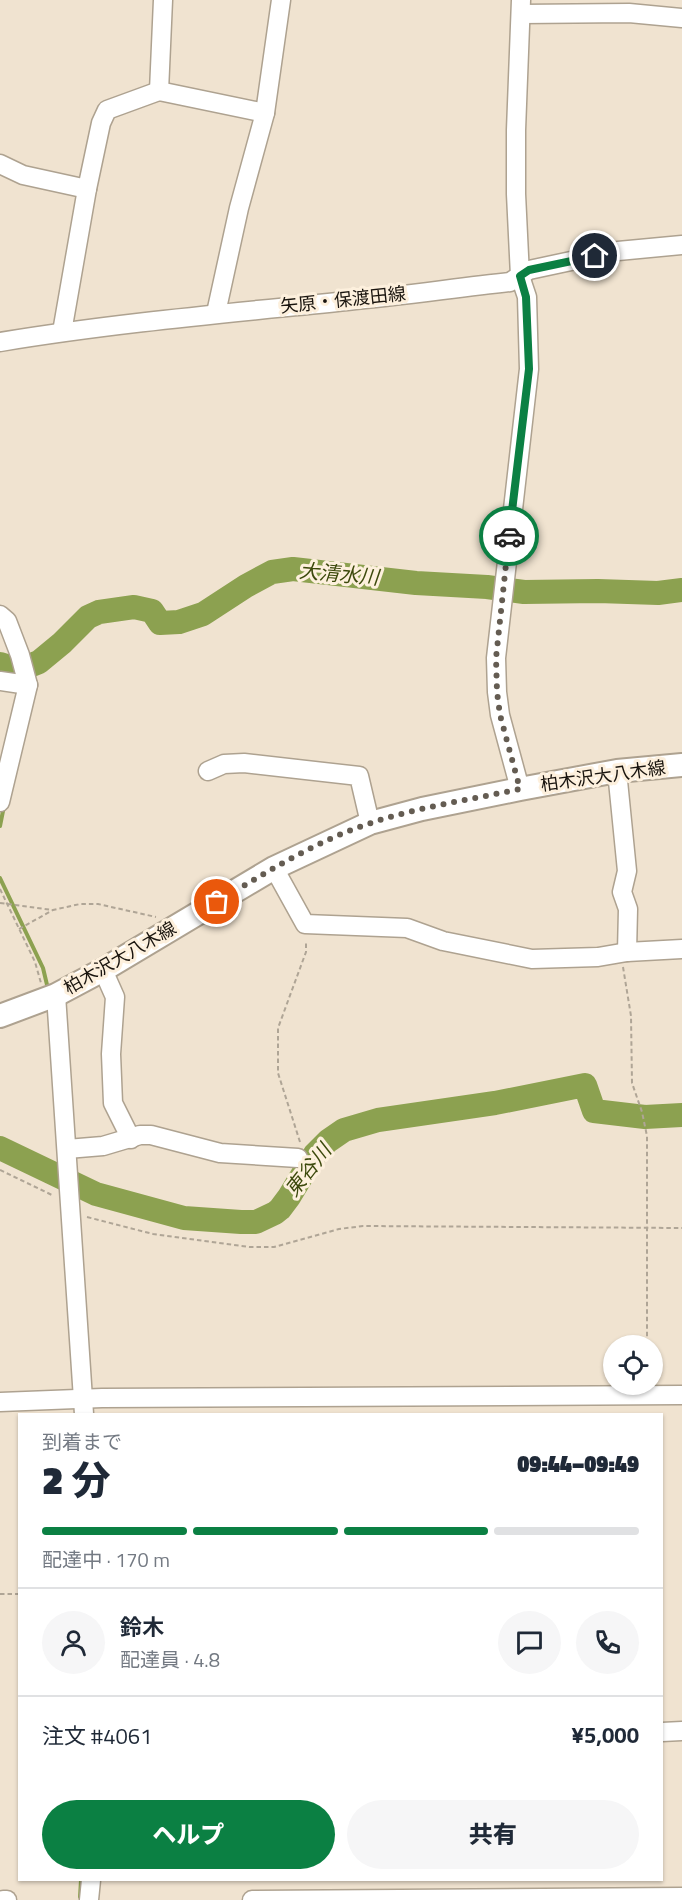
<!DOCTYPE html>
<html lang="ja">
<head>
<meta charset="utf-8">
<style>
  :root { --surface:#fff; --page:#f6f6f7; --text:#1f2937; --muted:#747a83; --line:#e0e1e3; --accent:#0b8043 }
  body { margin:0; font-family:"Titillium Web","Noto Sans JP",sans-serif; background:var(--page); color:var(--text); height:100vh; display:flex; flex-direction:column; font-size:22px; white-space:nowrap }
  * { box-sizing:border-box; margin:0 }
  p { font-size:20px; color:var(--muted) }
  .icon { flex:none; width:33px; height:33px; fill:none; stroke:currentColor; stroke-width:2; stroke-linecap:round; stroke-linejoin:round }
  .map { position:relative; flex:1; overflow:hidden }
  .details { position:absolute; left:18px; top:1413px; width:645px; height:468px; display:flex; flex-direction:column; background:var(--surface); border-radius:0px; box-shadow:0 2px 4px #0004 }
  .details>* { flex:none }
  .tools { position:absolute; left:603px; top:1335px; display:grid; gap:12px }
  .tools a { display:grid; place-items:center; width:60px; height:60px; border-radius:50%; background:var(--surface); box-shadow:0 2px 4px #0004; font-size:30px }
  .pin { position:absolute; display:grid; place-items:center; width:51px; height:51px; color:#fff; margin:-26px; border:3px solid #fff; border-radius:50%; box-shadow:0 2px 6px #0007 }
  .courier { position:absolute; display:grid; place-items:center; width:60px; height:60px; margin:-30px; border:4px solid #0b8043; border-radius:50%; background:#fff; color:#222; box-shadow:0 2px 8px #0007 }
  .overview em { font-style:normal; font-weight:800 }
  .overview div { display:flex; flex-direction:column-reverse }
  .overview { display:flex; align-items:center; justify-content:space-between; height:102px; padding:0 24px }
  h1 { font-size:39px; font-weight:800; line-height:45px }
  .bar { display:grid; grid-template-columns:repeat(4,1fr); gap:9px 6px; align-content:center; height:72px; padding:0 24px }
  .bar i { height:8px; border-radius:4px; background:var(--line) }
  .bar .active { background:var(--accent) }
  .bar p { grid-column:span 4 }
  .line { display:flex; align-items:center; gap:15px; padding:0 24px; border-top:2px solid var(--line) }
  .line div { flex:1 }
  .round { display:grid; place-items:center; flex:none; width:63px; height:63px; border-radius:32px; background:var(--page) }
  .primary-button { display:flex; gap:12px; margin-top:auto; padding:12px 24px }
  .primary-button a { flex:1; height:69px; border-radius:36px; background:var(--accent); color:#fff; font-size:24px; font-weight:800; line-height:69px; text-align:center }
  .primary-button a+a { background:var(--page); color:var(--text) }
  .map>svg:first-child { display:block }
  .lines { fill:none; stroke-linecap:round; stroke-linejoin:round }
  .stream { stroke:#8ca150; stroke-width:4 }
  .river { stroke:#8ca150; stroke-width:24 }
  .minor-casing { stroke:#aea290; stroke-width:21 }
  .major-casing { stroke:#aea290; stroke-width:26 }
  .path { stroke:#afa596; stroke-width:2; stroke-dasharray:4.5 3; stroke-linecap:butt }
  .minor { stroke:#fff; stroke-width:18 }
  .major { stroke:#fff; stroke-width:22 }
  .done { stroke:#645c52; stroke-width:6; stroke-dasharray:0 10.8 }
  .route { stroke:#0b8043; stroke-width:8 }
  .labels { text-anchor:middle; stroke-width:6; stroke-linejoin:round; paint-order:stroke }
  .street-label { font-size:18px; fill:#19140e; stroke:#fdf0dd }
  .water-label { font-size:20px; font-style:italic; fill:#3c490c; stroke:#fdf0dd }
</style>
</head>
<body>
<div class="map">
<svg width="682" height="1900" viewBox="0 0 682 1900">
  <rect width="100%" height="100%" fill="#f0e3d0"/>
  <g class="lines">
    <!-- stream -->
    <g class="stream">
      <path d="M0 826 4 806"/>
      <path d="M0 878 43 968 48 989"/>
      <path d="M80 1897 81 1880"/>
    </g>
    <!-- river -->
    <g class="river">
      <path d="M0 664 19 670 39 662 62 643 88 617 99 612 134 607 152 611 160 623 179 622 203 614 246 586 272 572 293 569 416 583 487 587 524 592 598 591 658 593 682 590"/>
      <path d="M0 1148 96 1194 184 1218 241 1222H256L275 1213 280 1209 289 1197 315 1154 328 1141 344 1130 378 1120 495 1103 585 1085 594 1111 645 1117 682 1115"/>
    </g>
    <defs>
      <g id="minor">
        <path d="M521 14 629 13 682 18"/>
        <path d="M159 91 163 0"/>
        <path d="M0 164 23 175 87 189"/>
        <path d="M216 313 239 208 265 113 281 0"/>
        <path d="M62 332 87 189 101 123 107 110 159 91 265 113"/>
        <path d="M0 342C115 323 231 313 347 301 401 296 455 288 510 282L529 270 618 251 682 245"/>
        <path d="M0 615 7 621 20 655 28 685 0 802"/>
        <path d="M0 681 28 685"/>
        <path d="M208 771 224 764 244 763 359 776 370 823"/>
        <path d="M617 771 627 871 622 892 628 909 627 952"/>
        <path d="M520 789 500 715 497 692 496 658 529 369 527 297 520 276 516 194V130L521 0"/>
        <path d="M274 868 305 924 407 928 443 941 532 959 598 957 627 952 682 949"/>
        <path d="M103 970 115 997 111 1054 113 1103 131 1139"/>
        <path d="M56 995 84 1414"/>
        <path d="M67 1149 103 1146 140 1135H151L220 1153 298 1158"/>
        <path d="M0 1402 102 1398 682 1395"/>
        <path d="M662 1732 682 1731"/>
        <path d="M3 1900H7"/>
        <path d="M89 1900 91 1880"/>
        <path d="M252 1900 682 1897"/>
      </g>
      <path id="major" d="M0 1016 56 995 103 970 274 868 370 823 422 809 520 789 617 771 682 765"/>
    </defs>
    <!-- minor casing -->
    <use href="#minor" class="minor-casing"/>
    <!-- major casing -->
    <use href="#major" class="major-casing"/>
    <!-- path -->
    <g class="path">
      <path d="M0 889 35 962 41 983"/>
      <path d="M0 903 53 910 80 904H98L156 917"/>
      <path d="M19 929 53 910"/>
      <path d="M623 967 631 1016 632 1083 642 1112 647 1136V1346"/>
      <path d="M300 1142 278 1073V1028L306 952V941"/>
      <path d="M0 1170 54 1196"/>
      <path d="M87 1217 153 1234 249 1247H274L339 1229 363 1226 682 1228"/>
      <path d="M0 1594H20"/>
    </g>
    <!-- minor -->
    <use href="#minor" class="minor"/>
    <!-- major -->
    <use href="#major" class="major"/>
  </g>
  <g class="lines">
    <!-- done -->
    <path class="done" d="M217 902C265 873 314 842 368 824 417 807 469 800 520 789L500 715 497 692 496 658 509 536"/>
    <!-- route -->
    <path class="route" d="M509 536 529 369 526 297 520 276 529 270 595 256"/>
  </g>
  <g class="labels">
    <!-- street labels -->
    <g class="street-label">
      <text transform="translate(343 300) rotate(-6)" y="6">矢原・保渡田線</text>
      <text transform="translate(603 776) rotate(-8)" y="6">柏木沢大八木線</text>
      <text transform="translate(120 958) rotate(-30)" y="6">柏木沢大八木線</text>
    </g>
    <!-- water labels -->
    <g class="water-label">
      <text transform="translate(339 574) rotate(5)" y="7">大清水川</text>
      <text transform="translate(308 1170) rotate(-52)" y="7">東谷川</text>
    </g>
  </g>
</svg>
<div class="tools">
<a><svg class="icon" aria-label="locate" viewBox="0 0 24 24"><circle cx="12" cy="12" r="6"/><path d="M12 2v4M12 18v4M2 12h4M18 12h4"/></svg></a>
</div>
<div class="pin" style="left:217px;top:902px;background:#ea580c"><svg class="icon" aria-label="bag" viewBox="0 0 24 24"><path d="M5 8h14l-1 12H6zM9 8a3 3 0 0 1 6 0"/></svg></div>
<div class="pin" style="left:595px;top:256px;background:#1f2937"><svg class="icon" aria-label="home" viewBox="0 0 24 24"><path d="M3 11l9-7 9 7M6 9v11h12V9"/></svg></div>
<div class="courier" style="left:509px;top:536px"><svg class="icon" aria-label="car" viewBox="0 0 24 24"><path d="M5 17H2v-5l4-1 3-4h7l3 4 3 1v5h-3M9 17h6M6 11h13"/><circle cx="7" cy="17" r="2"/><circle cx="17" cy="17" r="2"/></svg></div>
<section class="details">
<div class="overview"><div><h1>2 分</h1><p>到着まで</p></div><em>09:44–09:49</em></div>
<div class="bar"><i class="active"></i><i class="active"></i><i class="active"></i><i></i><p>配達中 · 170 m</p></div>
<div class="line" style="height:108px"><a class="round"><svg class="icon" aria-label="person" viewBox="0 0 24 24"><circle cx="12" cy="8" r="4"/><path d="M4 21q1-7 8-7t8 7"/></svg></a><div><b>鈴木</b><p>配達員 · 4.8</p></div><a class="round"><svg class="icon" aria-label="chat" viewBox="0 0 24 24"><path d="M4 5h16v11H9l-5 4z"/></svg></a><a class="round"><svg class="icon" aria-label="phone" viewBox="0 0 24 24"><path d="M5 4h4l2 5-3 2q2 4 5 5l2-3 5 2v4C11 20 4 13 5 4z"/></svg></a></div>
<div class="line" style="height:78px"><div>注文 #4061</div><b>¥5,000</b></div>
<div class="primary-button"><a>ヘルプ</a><a>共有</a></div>
</section>
</div>
</body>
</html>
